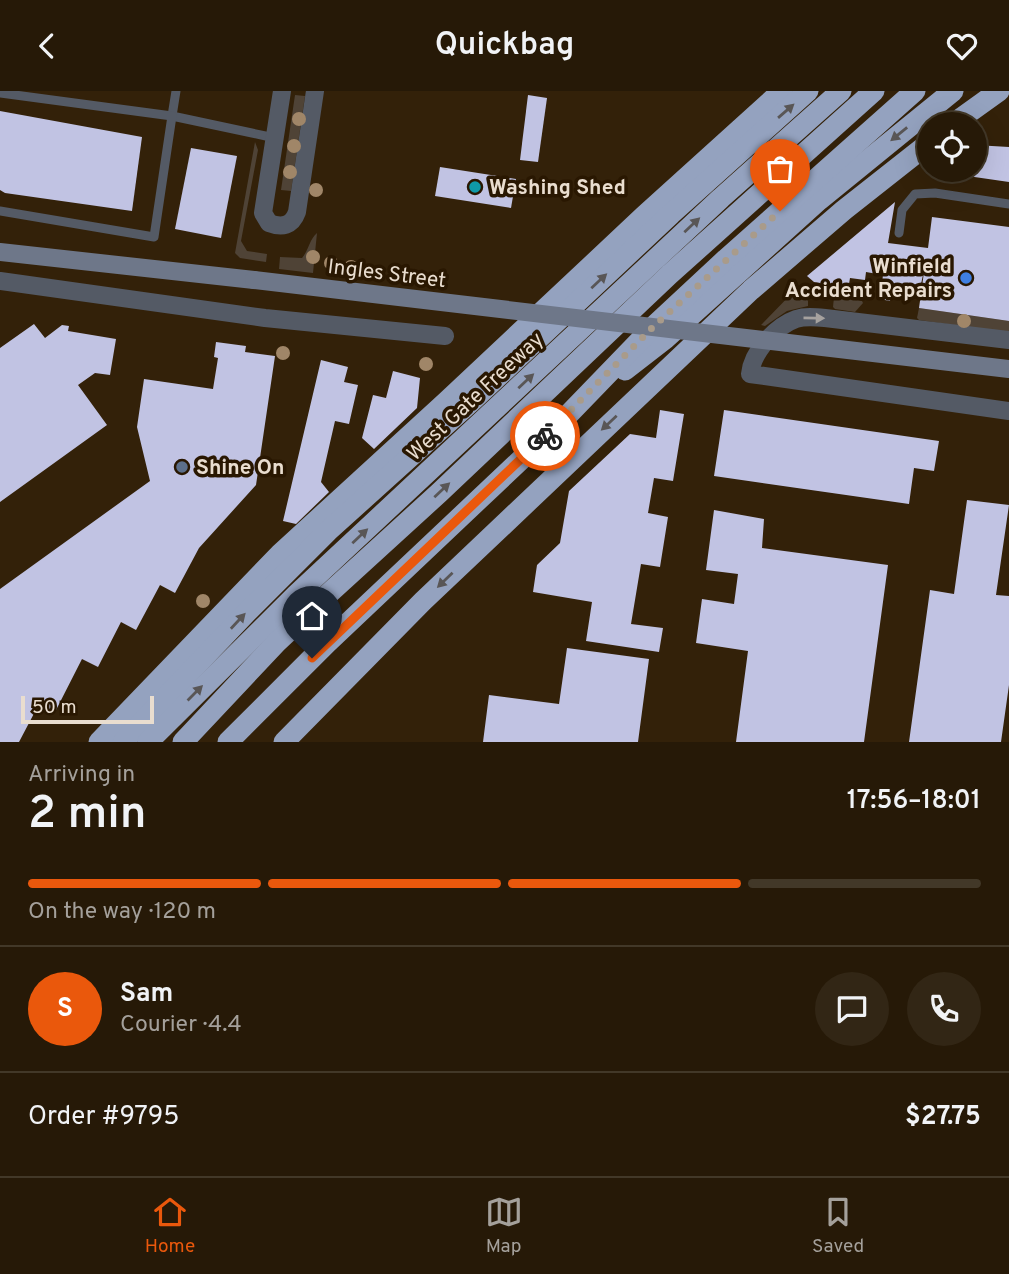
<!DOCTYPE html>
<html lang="en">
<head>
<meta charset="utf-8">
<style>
  :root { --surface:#261907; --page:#322615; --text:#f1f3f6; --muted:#a4a09b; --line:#423828; --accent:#ea580c }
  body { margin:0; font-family:Overpass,sans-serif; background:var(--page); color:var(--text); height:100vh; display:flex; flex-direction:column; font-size:26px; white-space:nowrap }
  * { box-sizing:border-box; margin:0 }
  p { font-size:23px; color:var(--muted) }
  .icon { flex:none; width:38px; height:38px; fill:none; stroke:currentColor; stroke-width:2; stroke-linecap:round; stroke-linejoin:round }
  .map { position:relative; height:651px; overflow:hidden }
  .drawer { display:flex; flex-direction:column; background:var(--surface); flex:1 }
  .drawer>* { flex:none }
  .fabs { position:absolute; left:917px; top:21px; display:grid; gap:14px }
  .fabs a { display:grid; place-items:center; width:70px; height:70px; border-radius:50%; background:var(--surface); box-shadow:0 7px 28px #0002,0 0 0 2px var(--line); font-size:35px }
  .scale { position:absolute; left:21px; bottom:18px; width:133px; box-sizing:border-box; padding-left:7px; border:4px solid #e9ddcf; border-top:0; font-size:19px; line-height:24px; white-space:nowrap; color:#e9ddcf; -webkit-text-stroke:5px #291701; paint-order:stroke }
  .pin { position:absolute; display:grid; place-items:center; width:60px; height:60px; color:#fff; margin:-72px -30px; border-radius:50% 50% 50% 0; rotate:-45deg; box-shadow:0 0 7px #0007 }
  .pin .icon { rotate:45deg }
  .courier { position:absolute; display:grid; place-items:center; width:70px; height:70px; margin:-35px; border:5px solid #ea580c; border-radius:50%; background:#fff; color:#222; box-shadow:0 2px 9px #0007 }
  .overview em { font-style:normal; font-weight:600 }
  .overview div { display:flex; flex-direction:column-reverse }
  .overview { display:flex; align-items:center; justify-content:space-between; height:119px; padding:0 28px }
  h1 { font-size:46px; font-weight:600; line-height:52px }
  .bar { display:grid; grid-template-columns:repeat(4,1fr); gap:10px 7px; align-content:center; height:84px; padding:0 28px }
  .bar i { height:9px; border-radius:5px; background:var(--line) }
  .bar .on { background:var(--accent) }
  .bar p { grid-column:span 4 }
  .line { display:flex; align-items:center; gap:18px; padding:0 28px; border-top:2px solid var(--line) }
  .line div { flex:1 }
  .round { display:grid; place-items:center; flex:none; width:74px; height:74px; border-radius:37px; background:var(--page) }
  header { display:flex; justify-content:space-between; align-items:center; height:91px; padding:0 28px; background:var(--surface); font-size:32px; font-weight:600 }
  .tab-bar { display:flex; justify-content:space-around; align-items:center; height:98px; border-top:2px solid var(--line); background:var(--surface); font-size:19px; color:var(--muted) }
  .tab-bar a { display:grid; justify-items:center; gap:4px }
  .tab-bar .on { color:var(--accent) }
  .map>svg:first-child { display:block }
  .green { fill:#4f4336 }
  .building { fill:#c1c3e3 }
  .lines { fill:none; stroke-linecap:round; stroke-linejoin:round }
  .lane { stroke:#545a65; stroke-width:9 }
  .street { stroke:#545a65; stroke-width:18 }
  .secondary { stroke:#6e7789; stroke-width:18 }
  .highway { stroke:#94a2bf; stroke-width:21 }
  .secondary-bridge { stroke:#6e7789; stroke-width:18 }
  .tree { fill:#a08668 }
  .oneway { fill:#595656 }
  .oneway2 { fill:#a6a29f }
  .done { stroke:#a99b8a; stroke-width:7; stroke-dasharray:0 12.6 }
  .route { stroke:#ea580c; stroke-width:9 }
  .culture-dot { fill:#0f9aa8; stroke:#291701; stroke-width:2.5 }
  .shop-dot { fill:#3f7fe0; stroke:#291701; stroke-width:2.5 }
  .service-dot { fill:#5c6f8a; stroke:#291701; stroke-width:2.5 }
  .labels { text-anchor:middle; stroke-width:7; stroke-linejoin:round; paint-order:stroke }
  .poi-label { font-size:21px; font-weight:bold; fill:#e9ddcf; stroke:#291701; text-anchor:start }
  .street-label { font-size:21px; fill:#e9ddcf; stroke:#291701 }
</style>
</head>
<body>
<header><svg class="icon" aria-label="back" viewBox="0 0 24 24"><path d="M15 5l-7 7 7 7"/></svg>Quickbag<svg class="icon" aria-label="heart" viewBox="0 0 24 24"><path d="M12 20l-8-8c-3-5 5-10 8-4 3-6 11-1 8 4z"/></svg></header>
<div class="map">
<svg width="1009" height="651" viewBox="0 0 1009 651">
  <rect width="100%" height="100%" fill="#332109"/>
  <!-- green -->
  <g class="green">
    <path d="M295 4 305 5 291 100 281 99Z"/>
    <path d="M255 51 258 59 241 150 247 160 267 163 266 171 240 167 235 162Z"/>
    <path d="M317 142 313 182 279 178 280 166 302 167C309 159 309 149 317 142Z"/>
    <path d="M797 197 808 210V215L787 220 765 235 761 234Z"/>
    <path d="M834 206 862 210 863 212 855 221 835 218 833 216Z"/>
    <path d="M919 217 1009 230V242L919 229 917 227Z"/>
  </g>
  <!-- building -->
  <g class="building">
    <path d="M528 4 547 7 538 71 520 69Z"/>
    <path d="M0 20 142 46 132 120 5 102 0 99Z"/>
    <path d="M975 54 1009 56V91L933 80 975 79Z"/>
    <path d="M191 57 237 65 221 147 175 138Z"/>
    <path d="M440 76 516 88 511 117 435 105Z"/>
    <path d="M895 111 888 152 928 157 932 126 1009 136V230L919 217 925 174 920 198 893 194 890 210 880 208 883 184 866 181 865 189 850 187 848 199 814 191 807 185Z"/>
    <path d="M34 233 45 247 62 234 69 235 68 240 116 248 110 284 95 282 78 294 107 334 0 411V257Z"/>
    <path d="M216 251 246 255 245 261 275 265 256 394 199 457 175 502 160 494 136 539 121 531 98 576 82 568 55 621 39 613 19 651H0V498L150 390 137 336 144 288 213 298 218 267 214 266Z"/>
    <path d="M321 269 348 276 344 291 358 294 349 333 335 330 321 391 329 401 296 433 283 430Z"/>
    <path d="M393 280 420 287 417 317 374 358 362 347 373 304 386 307Z"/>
    <path d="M660 319 684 323 673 390 654 387 648 422 668 426 660 476 641 473 631 533 663 537 659 561 586 550 592 511 533 501 537 474 560 452 569 400 630 343 656 347Z"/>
    <path d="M724 319 939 350 934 380 914 377 909 413 714 385Z"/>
    <path d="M967 409 1009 414 996 504 1009 505V594L1001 651H909L930 499 954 503Z"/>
    <path d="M714 419 764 428 762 457 888 474 864 651H736L748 560 696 552 702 508 734 513 738 483 706 479Z"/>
    <path d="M567 557 649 568 638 651H483L489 604 559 613Z"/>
  </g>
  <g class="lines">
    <!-- lane -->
    <g class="lane">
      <path d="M176 0 172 25 275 47"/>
      <path d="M0 2 172 25 154 146 0 120"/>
      <path d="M899 142 902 119 915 103 935 102 1009 113"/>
    </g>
    <!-- street -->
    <g class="street">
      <path d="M282 0 263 122 269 132C282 137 292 135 297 121L315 0"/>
      <path d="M0 190 265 227 445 245"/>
      <path d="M1009 249 825 227C815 226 805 225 796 228 776 235 752 261 750 283L1009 320"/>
    </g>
    <!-- secondary -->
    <path class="secondary" d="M0 161 254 189"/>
    <!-- highway -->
    <g class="highway">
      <path d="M953 33 999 0"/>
      <path d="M625 279 665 248 819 109 953 0"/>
      <path d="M99 651 280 463 446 311 644 125 782 0"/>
      <path d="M123 651 248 520 328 440 471 311 671 123 808 0"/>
      <path d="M148 651 296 504 721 107 841 0"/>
      <path d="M183 651 277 551 326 505 439 402 670 183 874 0"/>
      <path d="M228 651 328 551 566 326 653 236 726 168 915 0"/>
      <path d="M284 651 423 510 751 199 844 119 929 52"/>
    </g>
    <!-- secondary-bridge -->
    <path class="secondary-bridge" d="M254 189 1009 278"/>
  </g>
  <!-- trees -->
  <g class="tree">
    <circle cx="299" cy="28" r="7"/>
    <circle cx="294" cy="55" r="7"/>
    <circle cx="290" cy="81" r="7"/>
    <circle cx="316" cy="99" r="7"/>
    <circle cx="313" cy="166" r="7"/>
    <circle cx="331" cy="172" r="7"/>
    <circle cx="351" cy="176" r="7"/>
    <circle cx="964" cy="230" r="7"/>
    <circle cx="283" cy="262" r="7"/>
    <circle cx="426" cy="273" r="7"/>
    <circle cx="203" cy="510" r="7"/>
  </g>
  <!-- one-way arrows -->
  <defs><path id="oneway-solid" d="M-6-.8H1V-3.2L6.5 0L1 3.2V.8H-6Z" transform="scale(1.75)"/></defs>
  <g class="oneway">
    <use href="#oneway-solid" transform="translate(786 20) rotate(-41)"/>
    <use href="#oneway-solid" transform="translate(899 43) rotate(141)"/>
    <use href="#oneway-solid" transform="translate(692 134) rotate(-43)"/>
    <use href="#oneway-solid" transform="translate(599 190) rotate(-43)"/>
    <use href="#oneway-solid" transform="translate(526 290) rotate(-43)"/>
    <use href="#oneway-solid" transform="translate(609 332) rotate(137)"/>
    <use href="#oneway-solid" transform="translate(442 399) rotate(-43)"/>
    <use href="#oneway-solid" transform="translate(360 445) rotate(-43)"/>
    <use href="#oneway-solid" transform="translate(445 489) rotate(136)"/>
    <use href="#oneway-solid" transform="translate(238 530) rotate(-47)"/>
    <use href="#oneway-solid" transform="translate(195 602) rotate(-45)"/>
  </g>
  <use class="oneway2" href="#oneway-solid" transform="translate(814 227) rotate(1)"/>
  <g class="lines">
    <!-- done -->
    <path class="done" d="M545 345 653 236 780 120"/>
    <!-- route -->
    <path class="route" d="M312 567 545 345"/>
  </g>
  <!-- markers -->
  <circle class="culture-dot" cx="475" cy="96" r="7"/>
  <circle class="shop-dot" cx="966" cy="187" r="7"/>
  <circle class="service-dot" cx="182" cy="376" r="7"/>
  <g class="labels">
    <!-- poi labels -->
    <g class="poi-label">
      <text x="489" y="103">Washing Shed</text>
      <text x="952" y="182" text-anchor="end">Winfield<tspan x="952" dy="24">Accident Repairs</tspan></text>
      <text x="196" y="383">Shine On</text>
    </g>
    <!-- street labels -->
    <g class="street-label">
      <text transform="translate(387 182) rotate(7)" y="7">Ingles Street</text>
      <text transform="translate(475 305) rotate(-43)" y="7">West Gate Freeway</text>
    </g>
  </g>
</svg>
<div class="fabs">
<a><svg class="icon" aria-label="locate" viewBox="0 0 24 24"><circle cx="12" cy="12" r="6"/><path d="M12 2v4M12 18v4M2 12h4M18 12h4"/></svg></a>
</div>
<div class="scale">50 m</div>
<div class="pin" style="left:780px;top:120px;background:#ea580c"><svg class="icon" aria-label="bag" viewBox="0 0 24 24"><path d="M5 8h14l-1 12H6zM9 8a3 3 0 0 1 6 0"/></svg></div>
<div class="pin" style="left:312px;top:567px;background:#1f2937"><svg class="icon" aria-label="home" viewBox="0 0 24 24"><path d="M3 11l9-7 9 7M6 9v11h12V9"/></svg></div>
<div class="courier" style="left:545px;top:345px"><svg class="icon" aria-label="bike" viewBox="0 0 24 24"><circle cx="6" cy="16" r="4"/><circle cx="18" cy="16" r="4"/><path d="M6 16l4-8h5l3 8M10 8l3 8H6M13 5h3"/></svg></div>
</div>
<section class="drawer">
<div class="overview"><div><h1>2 min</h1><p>Arriving in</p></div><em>17:56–18:01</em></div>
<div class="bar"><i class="on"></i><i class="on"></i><i class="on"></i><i></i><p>On the way · 120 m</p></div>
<div class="line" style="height:126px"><b class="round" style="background:var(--accent);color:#fff">S</b><div><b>Sam</b><p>Courier · 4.4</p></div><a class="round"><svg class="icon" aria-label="chat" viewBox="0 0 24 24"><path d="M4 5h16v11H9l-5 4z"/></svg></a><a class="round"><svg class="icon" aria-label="phone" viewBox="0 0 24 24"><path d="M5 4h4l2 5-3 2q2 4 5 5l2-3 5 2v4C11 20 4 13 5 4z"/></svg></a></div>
<div class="line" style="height:91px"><div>Order #9795</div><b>$27.75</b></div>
</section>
<nav class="tab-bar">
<a class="on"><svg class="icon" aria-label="home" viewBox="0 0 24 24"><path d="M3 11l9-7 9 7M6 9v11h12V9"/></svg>Home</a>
<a><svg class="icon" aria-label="map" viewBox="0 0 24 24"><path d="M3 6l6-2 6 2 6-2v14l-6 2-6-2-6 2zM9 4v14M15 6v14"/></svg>Map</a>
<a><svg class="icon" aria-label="saved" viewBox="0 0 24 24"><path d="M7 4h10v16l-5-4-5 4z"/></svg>Saved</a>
</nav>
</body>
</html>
